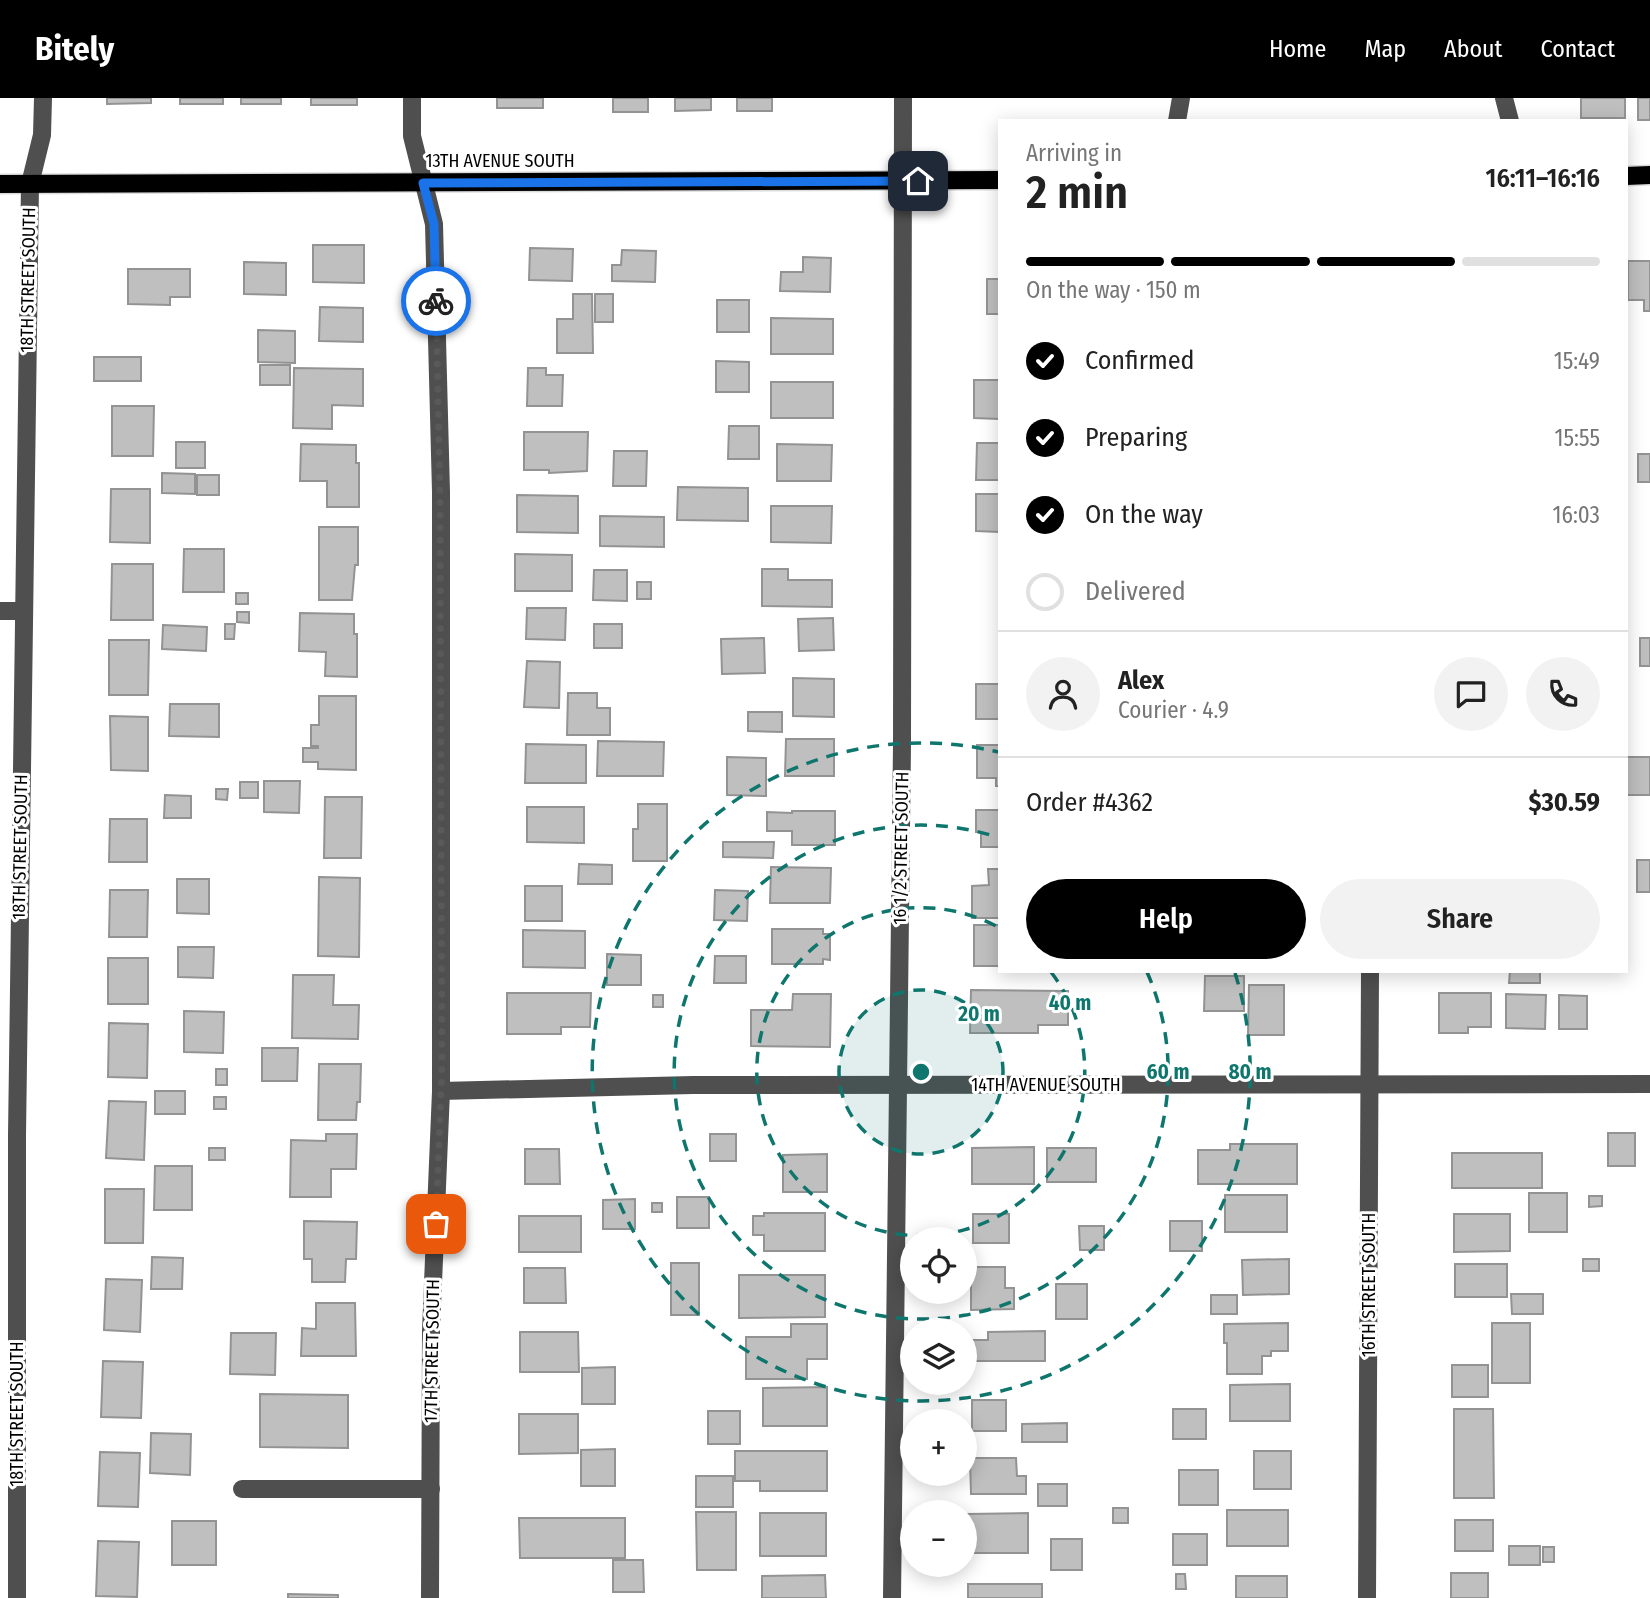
<!DOCTYPE html>
<html lang="en">
<head>
<meta charset="utf-8">
<style>
  :root { --surface:#fff; --page:#f2f2f2; --text:#222; --muted:#767676; --line:#e0e0e0; --accent:#000 }
  body { margin:0; font-family:"Fira Sans Condensed",sans-serif; background:var(--page); color:var(--text); height:100vh; display:flex; flex-direction:column; font-size:26px; white-space:nowrap }
  * { box-sizing:border-box; margin:0 }
  p { font-size:23px; color:var(--muted) }
  .icon { flex:none; width:38px; height:38px; fill:none; stroke:currentColor; stroke-width:2; stroke-linecap:round; stroke-linejoin:round }
  .map { position:relative; flex:1; overflow:hidden }
  .side { position:absolute; left:998px; top:21px; width:630px; height:854px; display:flex; flex-direction:column; background:var(--surface); border-radius:0px; box-shadow:0 4px 18px #0003 }
  .side>* { flex:none }
  .tools { position:absolute; left:900px; top:1129px; display:grid; gap:14px }
  .tools a { display:grid; place-items:center; width:77px; height:77px; border-radius:50%; background:var(--surface); box-shadow:0 4px 18px #0003; font-size:35px }
  .pin { position:absolute; display:grid; place-items:center; width:60px; height:60px; color:#fff; margin:-30px; border-radius:14px; box-shadow:0 4px 10px #0006 }
  .courier { position:absolute; display:grid; place-items:center; width:70px; height:70px; margin:-35px; border:5px solid #1a73e8; border-radius:50%; background:#fff; color:#222; box-shadow:0 2px 9px #0007 }
  .head em { font-style:normal; font-weight:600 }
  .head div { display:flex; flex-direction:column-reverse }
  .head { display:flex; align-items:center; justify-content:space-between; height:119px; padding:0 28px }
  h1 { font-size:46px; font-weight:600; line-height:52px }
  .bar { display:grid; grid-template-columns:repeat(4,1fr); gap:10px 7px; align-content:center; height:84px; padding:0 28px }
  .bar i { height:9px; border-radius:5px; background:var(--line) }
  .bar .active { background:var(--accent) }
  .bar p { grid-column:span 4 }
  .line { display:flex; align-items:center; gap:18px; padding:0 28px; border-top:2px solid var(--line) }
  .line div { flex:1 }
  .round { display:grid; place-items:center; flex:none; width:74px; height:74px; border-radius:37px; background:var(--page) }
  ol { padding:0 28px; list-style:none }
  li { display:flex; align-items:center; gap:21px; height:77px }
  li p { margin-inline-start:auto }
  li .icon { padding:7px; border-radius:50%; background:var(--accent); color:#fff; stroke-width:4 }
  li:last-child { color:var(--muted) }
  li i { width:38px; height:38px; border:4px solid var(--line); border-radius:50% }
  .button { display:flex; gap:14px; margin-top:auto; padding:14px 28px }
  .button a { flex:1; height:80px; border-radius:42px; background:var(--accent); color:#fff; font-size:28px; font-weight:600; line-height:80px; text-align:center }
  .button a+a { background:var(--page); color:var(--text) }
  header { display:flex; align-items:center; gap:42px; box-sizing:border-box; height:98px; padding:0 35px; background:var(--accent); color:#fff }
  header strong { font-size:33px }
  nav { display:flex; gap:38px; margin-inline-start:auto; font-size:24px }
  .map>svg:first-child { display:block }
  .building { fill:#bfbfbf; stroke:#939393; stroke-width:2 }
  .lines { fill:none; stroke-linecap:round; stroke-linejoin:round }
  .major-casing { stroke:#dbdbdb; stroke-width:21 }
  .minor { stroke:#4f4f4f; stroke-width:18 }
  .major { stroke:#000; stroke-width:18 }
  .done { stroke:#595959; stroke-width:7; stroke-dasharray:0 12.6 }
  .route { stroke:#1a73e8; stroke-width:9 }
  .ring { fill:none; stroke:#0f766e; stroke-width:3.5; stroke-dasharray:12 9 }
  .labels { text-anchor:middle; stroke-width:6; stroke-linejoin:round; paint-order:stroke }
  .street-label { font-size:18px; fill:#000; stroke:#fff }
  .centre { fill:#0f766e; stroke:#fff; stroke-width:3.5 }
  .ring-label { font-size:21px; text-anchor:middle; font-weight:bold; fill:#0f766e; stroke:#fff; stroke-width:6; stroke-linejoin:round; paint-order:stroke }
</style>
</head>
<body>
<header>
<strong>Bitely</strong>
<nav><a>Home</a><a>Map</a><a>About</a><a>Contact</a></nav>
</header>
<div class="map">
<svg width="1650" height="1500" viewBox="0 0 1650 1500">
  <rect width="100%" height="100%" fill="#fff"/>
  <!-- building -->
  <g class="building">
    <path d="M107 0H151V5L107 6Z"/>
    <rect x="180" y="0" width="43" height="6"/>
    <rect x="241" y="0" width="40" height="6"/>
    <rect x="311" y="0" width="46" height="7"/>
    <rect x="497" y="0" width="46" height="10"/>
    <rect x="613" y="0" width="35" height="14"/>
    <path d="M675 0H711V12L675 13Z"/>
    <rect x="737" y="0" width="35" height="13"/>
    <rect x="1581" y="0" width="44" height="20"/>
    <rect x="1638" y="0" width="12" height="22"/>
    <path d="M313 147H364V185L313 184Z"/>
    <path d="M530 150 573 151 572 183 529 182Z"/>
    <path d="M622 152 656 153 655 184 612 183V167H621Z"/>
    <path d="M803 159 831 160 830 194 780 193 781 174H803Z"/>
    <path d="M1628 163H1650V213H1644V202H1628Z"/>
    <path d="M244 164 286 165V197L244 196Z"/>
    <path d="M128 171H190V199H170V207L128 206Z"/>
    <rect x="987" y="181" width="12" height="35"/>
    <path d="M573 196H592L593 255H557V221H573Z"/>
    <rect x="595" y="196" width="18" height="28"/>
    <rect x="717" y="202" width="32" height="32"/>
    <path d="M320 209 363 210V244L319 243Z"/>
    <path d="M771 220 833 221V256H771Z"/>
    <path d="M258 232 295 233V265L258 264Z"/>
    <rect x="94" y="259" width="47" height="24"/>
    <path d="M716 263 749 264V294H716Z"/>
    <rect x="260" y="267" width="30" height="20"/>
    <path d="M294 270 363 271V308L332 307V331L293 330Z"/>
    <path d="M528 270H546V277H563L562 308H527Z"/>
    <path d="M974 282H999V321L974 320Z"/>
    <rect x="771" y="284" width="62" height="36"/>
    <path d="M112 308H154L153 358H112Z"/>
    <path d="M729 328H759V361H728Z"/>
    <path d="M524 334H588L587 373 549 375V372H524Z"/>
    <rect x="176" y="344" width="29" height="26"/>
    <path d="M977 345H999V382H976Z"/>
    <path d="M301 346 356 347V365H359V409H327V383H300Z"/>
    <path d="M777 346 832 347 831 383H777Z"/>
    <path d="M614 353H647L646 388H613Z"/>
    <rect x="1638" y="356" width="12" height="28"/>
    <path d="M162 375 195 376V396L162 395Z"/>
    <rect x="197" y="377" width="22" height="20"/>
    <path d="M678 389 748 390V423L677 422Z"/>
    <path d="M111 391H150V445L110 444Z"/>
    <path d="M976 396H999V434L976 433Z"/>
    <path d="M517 397 578 398V435L517 434Z"/>
    <path d="M771 408H832L831 445 771 444Z"/>
    <path d="M600 418 664 419V449L600 448Z"/>
    <path d="M319 429H358V467H355L352 502H319Z"/>
    <path d="M184 451H224V494H183Z"/>
    <path d="M515 456 572 457V493H515Z"/>
    <path d="M112 466H153V522H111Z"/>
    <path d="M762 471H788V482H832V509L762 508Z"/>
    <path d="M594 472H627V503L593 502Z"/>
    <rect x="637" y="484" width="14" height="17"/>
    <rect x="236" y="495" width="12" height="11"/>
    <path d="M527 510H566L565 542 526 541Z"/>
    <path d="M237 514H249V525L237 524Z"/>
    <path d="M300 515 354 516V536H357V579L325 578 326 554 299 553Z"/>
    <path d="M833 520 834 552 799 553 798 521Z"/>
    <path d="M225 526H235L234 541H225Z"/>
    <rect x="594" y="526" width="28" height="24"/>
    <path d="M163 527 207 529 206 553 162 551Z"/>
    <path d="M764 540 765 575 722 576 721 541Z"/>
    <rect x="1640" y="540" width="10" height="28"/>
    <path d="M109 542H149L148 597H109Z"/>
    <path d="M527 563 560 564 559 610 524 609Z"/>
    <path d="M793 580 834 581V619L793 618Z"/>
    <rect x="976" y="586" width="23" height="35"/>
    <path d="M568 595H597V610H610V637H567Z"/>
    <path d="M319 598H356V672L318 671V664H303V650H318V648H311V627H319Z"/>
    <path d="M170 606H219V639L169 638Z"/>
    <path d="M748 614H782V634L748 633Z"/>
    <path d="M110 618 148 619V673L111 672Z"/>
    <path d="M786 641H834V678H785Z"/>
    <path d="M598 643 664 644 663 678H597Z"/>
    <path d="M526 646 586 647V685H525Z"/>
    <path d="M977 647H999V688H996V680H977Z"/>
    <path d="M727 659 766 660V698L727 697Z"/>
    <rect x="1626" y="659" width="24" height="38"/>
    <path d="M264 683H300L299 715 264 714Z"/>
    <rect x="240" y="684" width="18" height="16"/>
    <path d="M216 691H228L227 702 216 701Z"/>
    <path d="M165 697 191 698V720H164Z"/>
    <path d="M325 699H362L361 760H324Z"/>
    <path d="M638 706H667V763H633V731H638Z"/>
    <path d="M527 709H584V745L527 744Z"/>
    <path d="M976 712H999V749H981V734H976Z"/>
    <path d="M792 713H835V747H792V733H767V714L792 715Z"/>
    <path d="M110 721H147V764H109Z"/>
    <path d="M723 744H774L773 760 723 759Z"/>
    <rect x="1637" y="762" width="13" height="32"/>
    <path d="M579 766 612 767V786H578Z"/>
    <path d="M771 769 831 770 830 805H770Z"/>
    <path d="M988 771H999V820H972V788L989 787Z"/>
    <path d="M319 779 360 780 359 859 318 858Z"/>
    <path d="M177 781H209V816L177 815Z"/>
    <rect x="525" y="788" width="37" height="35"/>
    <path d="M110 792H148L147 839H109Z"/>
    <path d="M715 792 748 793 747 823 714 822Z"/>
    <rect x="974" y="827" width="25" height="41"/>
    <path d="M772 831H823V836H830V862L823 861V866H772Z"/>
    <path d="M523 832 585 833V870L523 869Z"/>
    <path d="M178 849H214L213 880 178 879Z"/>
    <path d="M607 856 641 857V887H607Z"/>
    <path d="M715 858H746V885H714Z"/>
    <rect x="108" y="860" width="40" height="46"/>
    <path d="M1510 873H1540V885H1509Z"/>
    <path d="M293 877H334L333 907H359L358 941 292 940Z"/>
    <path d="M1205 878H1244V913H1204Z"/>
    <path d="M1249 887H1284V937H1248Z"/>
    <path d="M971 892 1068 893V927H1038V935H970Z"/>
    <path d="M507 895H591L590 929H561V936H507Z"/>
    <path d="M1439 895H1491V929H1468V935H1439Z"/>
    <path d="M793 896H831L830 949 751 948V912H792Z"/>
    <path d="M1506 896 1546 897 1545 931 1506 930Z"/>
    <rect x="653" y="897" width="10" height="12"/>
    <path d="M1559 897 1587 898V931H1559Z"/>
    <path d="M184 913 224 914 223 955 184 954Z"/>
    <path d="M109 925 148 926 147 980 108 979Z"/>
    <path d="M262 950H298L297 983H262Z"/>
    <path d="M319 966H361L360 1004H357L356 1022H318Z"/>
    <rect x="216" y="971" width="11" height="16"/>
    <rect x="155" y="993" width="30" height="23"/>
    <rect x="214" y="999" width="12" height="12"/>
    <path d="M109 1003 146 1004 144 1062 106 1060Z"/>
    <rect x="1608" y="1035" width="27" height="33"/>
    <path d="M326 1036H357L356 1071H331V1099H290L291 1042 326 1043Z"/>
    <rect x="710" y="1036" width="26" height="27"/>
    <path d="M1230 1046H1297V1086H1198V1052H1230Z"/>
    <path d="M1034 1049V1086H972V1050Z"/>
    <rect x="209" y="1050" width="16" height="12"/>
    <rect x="1047" y="1050" width="49" height="34"/>
    <path d="M525 1051H559L560 1086H525Z"/>
    <rect x="1452" y="1055" width="90" height="35"/>
    <path d="M827 1056V1094H783V1057Z"/>
    <path d="M155 1068H192V1112H154Z"/>
    <path d="M105 1091H144L143 1145H105Z"/>
    <rect x="1529" y="1095" width="38" height="39"/>
    <rect x="1225" y="1097" width="62" height="37"/>
    <path d="M1589 1098H1602V1108L1589 1109Z"/>
    <rect x="677" y="1099" width="32" height="31"/>
    <path d="M635 1101V1131H603V1102Z"/>
    <rect x="652" y="1105" width="10" height="9"/>
    <path d="M764 1115H825V1153H764V1137H753V1118H764Z"/>
    <rect x="973" y="1116" width="36" height="29"/>
    <path d="M1454 1116H1510V1153L1454 1154Z"/>
    <rect x="519" y="1118" width="62" height="36"/>
    <path d="M304 1123 357 1124 356 1161H346L345 1184H312V1161H304Z"/>
    <rect x="1170" y="1123" width="32" height="30"/>
    <path d="M1079 1128H1104V1152H1080Z"/>
    <path d="M152 1159 183 1160 182 1191H151Z"/>
    <path d="M1289 1161V1196L1243 1197 1242 1162Z"/>
    <rect x="1583" y="1161" width="16" height="12"/>
    <rect x="671" y="1165" width="28" height="52"/>
    <rect x="1455" y="1166" width="52" height="33"/>
    <path d="M971 1169H1005V1190H1014V1211L971 1212Z"/>
    <path d="M524 1170H565L566 1205H524Z"/>
    <path d="M739 1177H825V1219L739 1220Z"/>
    <path d="M106 1181 142 1182 140 1234 104 1232Z"/>
    <rect x="1056" y="1186" width="31" height="35"/>
    <path d="M1511 1196H1543V1216H1512Z"/>
    <rect x="1211" y="1197" width="26" height="19"/>
    <path d="M316 1205H355L356 1258H301L302 1230 316 1231Z"/>
    <path d="M1288 1225V1253H1271V1258H1262V1276H1227V1245H1224V1226Z"/>
    <rect x="1492" y="1225" width="38" height="60"/>
    <path d="M791 1226H827V1261H807V1281H746V1239H791Z"/>
    <path d="M1045 1233V1263H972V1242H988V1234Z"/>
    <path d="M520 1234H578L579 1274H520Z"/>
    <path d="M231 1235H276L275 1277 230 1276Z"/>
    <path d="M103 1263 143 1264 141 1320 101 1319Z"/>
    <rect x="1452" y="1267" width="36" height="32"/>
    <path d="M615 1269V1306H582V1270Z"/>
    <path d="M1290 1286V1323H1230V1287Z"/>
    <path d="M827 1289V1328H763V1290Z"/>
    <path d="M260 1296 348 1297V1350L260 1349Z"/>
    <rect x="972" y="1302" width="34" height="31"/>
    <rect x="1173" y="1311" width="33" height="30"/>
    <path d="M1454 1311H1493L1494 1400H1454Z"/>
    <rect x="708" y="1313" width="32" height="33"/>
    <path d="M519 1316H578V1355L519 1356Z"/>
    <path d="M1067 1325V1344H1022V1326Z"/>
    <path d="M151 1335 191 1336 190 1377 150 1375Z"/>
    <path d="M615 1351V1388H581V1352Z"/>
    <path d="M735 1353H827V1393H760V1383H735Z"/>
    <rect x="1254" y="1353" width="37" height="38"/>
    <path d="M100 1354 140 1355 138 1409 98 1408Z"/>
    <path d="M970 1360H1016L1017 1378H1026V1396H971Z"/>
    <rect x="1179" y="1372" width="39" height="35"/>
    <rect x="696" y="1378" width="37" height="31"/>
    <rect x="1038" y="1386" width="29" height="22"/>
    <rect x="1113" y="1410" width="15" height="15"/>
    <rect x="1227" y="1412" width="61" height="36"/>
    <path d="M696 1414H736V1472H697Z"/>
    <rect x="760" y="1415" width="66" height="43"/>
    <path d="M1028 1415V1455H968V1416Z"/>
    <path d="M519 1420H625V1460H520Z"/>
    <rect x="1455" y="1422" width="38" height="31"/>
    <rect x="172" y="1423" width="44" height="44"/>
    <rect x="1173" y="1436" width="34" height="31"/>
    <rect x="1051" y="1441" width="31" height="31"/>
    <path d="M98 1443 139 1444 137 1499 96 1498Z"/>
    <rect x="1509" y="1448" width="31" height="19"/>
    <rect x="1543" y="1449" width="11" height="15"/>
    <path d="M613 1462H643L644 1494H613Z"/>
    <rect x="1451" y="1475" width="37" height="25"/>
    <path d="M1176 1476H1185L1186 1491H1176Z"/>
    <path d="M825 1477 826 1500H762V1478Z"/>
    <rect x="1236" y="1478" width="51" height="22"/>
    <rect x="968" y="1486" width="74" height="14"/>
    <path d="M288 1496 338 1497V1500H288Z"/>
  </g>
  <g class="lines">
    <defs>
      <g id="major">
        <path d="M1626 78 1650 77"/>
        <path d="M0 86 999 82"/>
      </g>
    </defs>
    <!-- major casing -->
    <use href="#major" class="major-casing"/>
    <!-- minor -->
    <g class="minor">
      <path d="M412 0V38L434 126 441 394V993L431 1233 430 1500"/>
      <path d="M1504 0 1510 23"/>
      <path d="M1177 23 1181 0"/>
      <path d="M0 513H23"/>
      <path d="M441 993 693 987 1650 986"/>
      <path d="M242 1391H431"/>
      <path d="M17 1500V1037L30 86 42 37 43 0"/>
      <path d="M892 1500 902 647 903 0"/>
      <path d="M1367 1500 1370 873"/>
    </g>
    <!-- major -->
    <use href="#major" class="major"/>
  </g>
  <g class="lines">
    <!-- done -->
    <path class="done" d="M436 203 440 394 442 966 436 1126"/>
    <!-- route -->
    <path class="route" d="M436 203 434 126 423 85 918 83"/>
  </g>
  <!-- distance rings -->
  <circle cx="921" cy="974" r="82" fill="#0f766e" fill-opacity=".12"/>
  <g class="ring">
    <circle cx="921" cy="974" r="82"/>
    <path d="M1051 874A164 164 0 1 1 998 829"/>
    <path d="M1147 874A247 247 0 1 1 997 739"/>
    <path d="M1235 875A329 329 0 1 1 998 654"/>
  </g>
  <g class="labels">
    <!-- street labels -->
    <g class="street-label">
      <text x="500" y="69">13TH AVENUE SOUTH</text>
      <text transform="translate(28 182) rotate(-89)" y="6">18TH STREET SOUTH</text>
      <text transform="translate(20 749) rotate(-89)" y="6">18TH STREET SOUTH</text>
      <text transform="translate(901 750) rotate(-89)" y="6">16 1/2 STREET SOUTH</text>
      <text x="1046" y="993">14TH AVENUE SOUTH</text>
      <text transform="translate(1369 1187) rotate(-90)" y="6">16TH STREET SOUTH</text>
      <text transform="translate(432 1253) rotate(-89)" y="6">17TH STREET SOUTH</text>
      <text transform="translate(17 1316) rotate(-90)" y="6">18TH STREET SOUTH</text>
    </g>
  </g>
  <circle cx="921" cy="974" r="10" class="centre"/>
  <g class="ring-label">
    <text x="1070" y="912">40 m</text>
    <text x="979" y="923">20 m</text>
    <text x="1168" y="981">60 m</text>
    <text x="1250" y="981">80 m</text>
  </g>
</svg>
<div class="tools">
<a><svg class="icon" aria-label="locate" viewBox="0 0 24 24"><circle cx="12" cy="12" r="6"/><path d="M12 2v4M12 18v4M2 12h4M18 12h4"/></svg></a>
<a><svg class="icon" aria-label="layers" viewBox="0 0 24 24"><path d="M12 4l9 5-9 5-9-5zM3 14l9 5 9-5"/></svg></a>
<a>+</a>
<a>−</a>
</div>
<div class="pin" style="left:436px;top:1126px;background:#ea580c"><svg class="icon" aria-label="bag" viewBox="0 0 24 24"><path d="M5 8h14l-1 12H6zM9 8a3 3 0 0 1 6 0"/></svg></div>
<div class="pin" style="left:918px;top:83px;background:#1f2937"><svg class="icon" aria-label="home" viewBox="0 0 24 24"><path d="M3 11l9-7 9 7M6 9v11h12V9"/></svg></div>
<div class="courier" style="left:436px;top:203px"><svg class="icon" aria-label="bike" viewBox="0 0 24 24"><circle cx="6" cy="16" r="4"/><circle cx="18" cy="16" r="4"/><path d="M6 16l4-8h5l3 8M10 8l3 8H6M13 5h3"/></svg></div>
<section class="side">
<div class="head"><div><h1>2 min</h1><p>Arriving in</p></div><em>16:11–16:16</em></div>
<div class="bar"><i class="active"></i><i class="active"></i><i class="active"></i><i></i><p>On the way · 150 m</p></div>
<ol>
<li><svg class="icon" aria-label="check" viewBox="0 0 24 24"><path d="M5 12l5 5 9-10"/></svg>Confirmed<p>15:49</p></li>
<li><svg class="icon" aria-label="check" viewBox="0 0 24 24"><path d="M5 12l5 5 9-10"/></svg>Preparing<p>15:55</p></li>
<li><svg class="icon" aria-label="check" viewBox="0 0 24 24"><path d="M5 12l5 5 9-10"/></svg>On the way<p>16:03</p></li>
<li><i></i>Delivered</li>
</ol>
<div class="line" style="height:126px"><a class="round"><svg class="icon" aria-label="person" viewBox="0 0 24 24"><circle cx="12" cy="8" r="4"/><path d="M4 21q1-7 8-7t8 7"/></svg></a><div><b>Alex</b><p>Courier · 4.9</p></div><a class="round"><svg class="icon" aria-label="chat" viewBox="0 0 24 24"><path d="M4 5h16v11H9l-5 4z"/></svg></a><a class="round"><svg class="icon" aria-label="phone" viewBox="0 0 24 24"><path d="M5 4h4l2 5-3 2q2 4 5 5l2-3 5 2v4C11 20 4 13 5 4z"/></svg></a></div>
<div class="line" style="height:91px"><div>Order #4362</div><b>$30.59</b></div>
<div class="button"><a>Help</a><a>Share</a></div>
</section>
</div>
</body>
</html>
